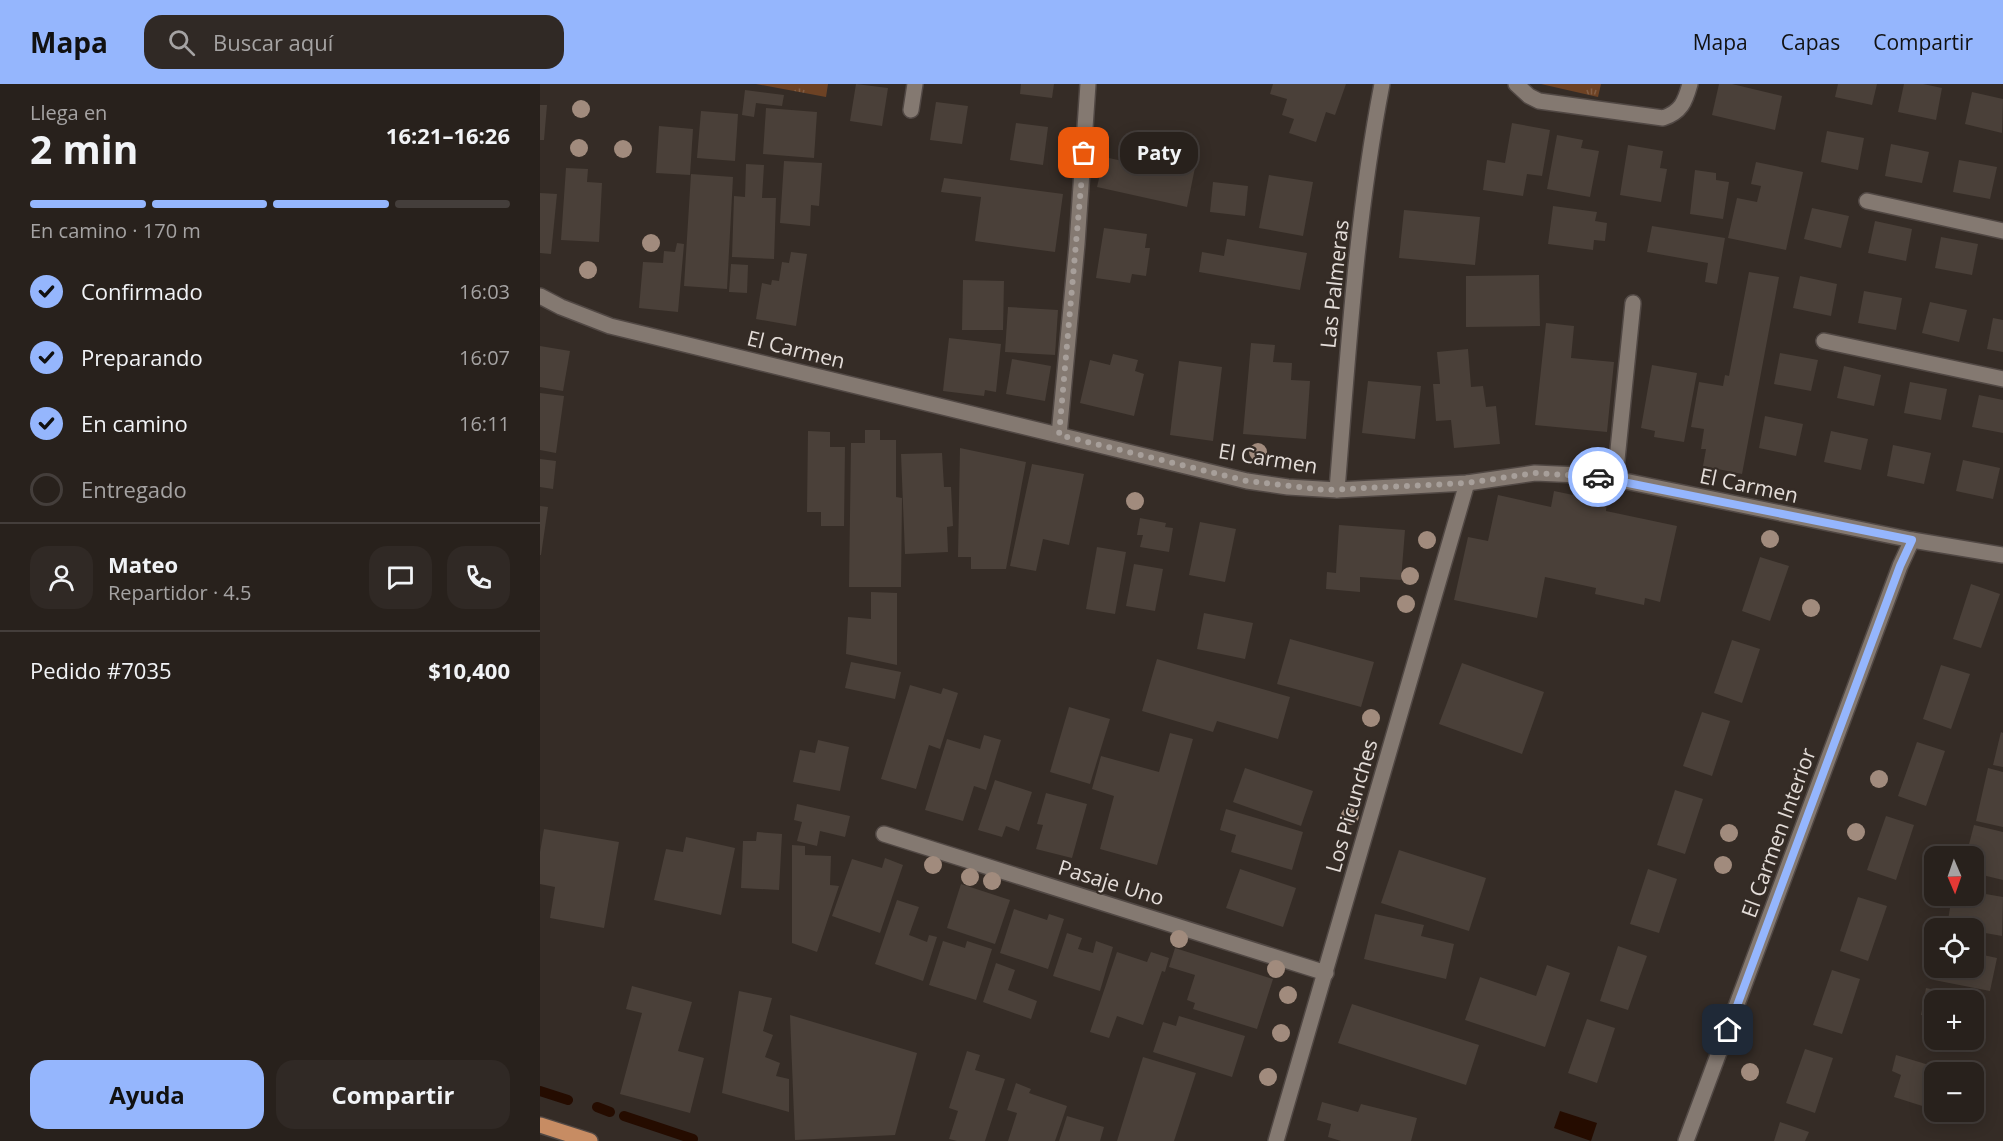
<!DOCTYPE html>
<html lang="es">
<head>
<meta charset="utf-8">
<style>
  :root { --surface:#28211c; --page:#302925; --text:#f1f3f6; --muted:#a5a3a3; --line:#443e3b; --accent:#95b6fd }
  body { margin:0; font-family:"Open Sans",sans-serif; background:var(--page); color:var(--text); height:100vh; display:flex; flex-direction:column; font-size:22px; white-space:nowrap }
  * { box-sizing:border-box; margin:0 }
  p { font-size:20px; color:var(--muted) }
  .icon { flex:none; width:33px; height:33px; fill:none; stroke:currentColor; stroke-width:2; stroke-linecap:round; stroke-linejoin:round }
  .map { position:relative; flex:1; overflow:hidden }
  .sheet { display:flex; flex-direction:column; background:var(--surface); width:540px }
  .sheet>* { flex:none }
  .needle { width:39px; rotate:178deg }
  .controls { position:absolute; left:1384px; top:762px; display:grid; gap:12px }
  .controls a { display:grid; place-items:center; width:60px; height:60px; border-radius:12px; background:var(--surface); box-shadow:0 3px 15px #0003,0 0 0 2px var(--line); font-size:30px }
  .pin { position:absolute; display:grid; place-items:center; width:51px; height:51px; color:#fff; margin:-26px; border-radius:12px; box-shadow:0 3px 9px #0006 }
  .courier { position:absolute; display:grid; place-items:center; width:60px; height:60px; margin:-30px; border:4px solid #95b6fd; border-radius:50%; background:#fff; color:#222; box-shadow:0 2px 8px #0007 }
  .bubble { position:absolute; height:42px; border-radius:18px; background:var(--surface); box-shadow:0 3px 15px #0003,0 0 0 2px var(--line); font-size:20px; font-weight:700; line-height:42px; text-align:center }
  .overview em { font-style:normal; font-weight:700 }
  .overview div { display:flex; flex-direction:column-reverse }
  .overview { display:flex; align-items:center; justify-content:space-between; height:102px; padding:0 30px }
  h1 { font-size:39px; font-weight:700; line-height:45px }
  .bar { display:grid; grid-template-columns:repeat(4,1fr); gap:9px 6px; align-content:center; height:72px; padding:0 30px }
  .bar i { height:8px; border-radius:4px; background:var(--line) }
  .bar .selected { background:var(--accent) }
  .bar p { grid-column:span 4 }
  .line { display:flex; align-items:center; gap:15px; padding:0 30px; border-top:2px solid var(--line) }
  .line div { flex:1 }
  .round { display:grid; place-items:center; flex:none; width:63px; height:63px; border-radius:18px; background:var(--page) }
  ol { padding:0 30px; list-style:none }
  li { display:flex; align-items:center; gap:18px; height:66px }
  li p { margin-inline-start:auto }
  li .icon { padding:6px; border-radius:50%; background:var(--accent); color:#111; stroke-width:4 }
  li:last-child { color:var(--muted) }
  li i { width:33px; height:33px; border:3px solid var(--line); border-radius:50% }
  .primary-button { display:flex; gap:12px; margin-top:auto; padding:12px 30px }
  .primary-button a { flex:1; height:69px; border-radius:18px; background:var(--accent); color:#111; font-size:24px; font-weight:700; line-height:69px; text-align:center }
  .primary-button a+a { background:var(--page); color:var(--text) }
  header { display:flex; align-items:center; gap:36px; box-sizing:border-box; height:84px; padding:0 30px; background:var(--accent); color:#111 }
  header strong { font-size:28px }
  nav { display:flex; gap:33px; margin-inline-start:auto; font-size:21px }
  .search { width:420px; height:54px; background:var(--page); display:flex; align-items:center; gap:15px; box-sizing:border-box; padding:0 21px; border-radius:18px; color:var(--muted); font-size:22px }
  main { display:flex; flex:1; min-height:0 }
  .map>svg:first-child { display:block }
  .park { fill:url(#park-tufts) }
  .water { fill:#250c00 }
  .lines { fill:none; stroke-linecap:round; stroke-linejoin:round }
  .stream { stroke:#250c00; stroke-width:10 }
  .building { fill:#4a4039 }
  .street-casing { stroke:#514844; stroke-width:18 }
  .primary-casing { stroke:#514844; stroke-width:18 }
  .street { stroke:#847971; stroke-width:15 }
  .primary { stroke:#c78c63; stroke-width:15 }
  .tree { fill:#a18b7d }
  .done { stroke:#a79f9a; stroke-width:6; stroke-dasharray:0 10.8 }
  .route { stroke:#95b6fd; stroke-width:8 }
  .labels { text-anchor:middle; stroke-width:4.5; stroke-linejoin:round; paint-order:stroke }
  .street-label { font-size:21px; fill:#e4ddd9; stroke:#352c26 }
</style>
</head>
<body>
<header>
<strong>Mapa</strong>
<div class="search"><svg class="icon" aria-label="search" viewBox="0 0 24 24"><circle cx="10" cy="10" r="6"/><path d="M15 15l6 6"/></svg>Buscar aquí</div>
<nav><a>Mapa</a><a>Capas</a><a>Compartir</a></nav>
</header>
<main>
<section class="sheet">
<div class="overview"><div><h1>2 min</h1><p>Llega en</p></div><em>16:21–16:26</em></div>
<div class="bar"><i class="selected"></i><i class="selected"></i><i class="selected"></i><i></i><p>En camino · 170 m</p></div>
<ol>
<li><svg class="icon" aria-label="check" viewBox="0 0 24 24"><path d="M5 12l5 5 9-10"/></svg>Confirmado<p>16:03</p></li>
<li><svg class="icon" aria-label="check" viewBox="0 0 24 24"><path d="M5 12l5 5 9-10"/></svg>Preparando<p>16:07</p></li>
<li><svg class="icon" aria-label="check" viewBox="0 0 24 24"><path d="M5 12l5 5 9-10"/></svg>En camino<p>16:11</p></li>
<li><i></i>Entregado</li>
</ol>
<div class="line" style="height:108px"><a class="round"><svg class="icon" aria-label="person" viewBox="0 0 24 24"><circle cx="12" cy="8" r="4"/><path d="M4 21q1-7 8-7t8 7"/></svg></a><div><b>Mateo</b><p>Repartidor · 4.5</p></div><a class="round"><svg class="icon" aria-label="chat" viewBox="0 0 24 24"><path d="M4 5h16v11H9l-5 4z"/></svg></a><a class="round"><svg class="icon" aria-label="phone" viewBox="0 0 24 24"><path d="M5 4h4l2 5-3 2q2 4 5 5l2-3 5 2v4C11 20 4 13 5 4z"/></svg></a></div>
<div class="line" style="height:78px"><div>Pedido #7035</div><b>$10,400</b></div>
<div class="primary-button"><a>Ayuda</a><a>Compartir</a></div>
</section>
<div class="map">
<svg width="1463" height="1057" viewBox="0 0 1463 1057">
  <defs>
    <pattern id="park-tufts" width="24" height="20" patternUnits="userSpaceOnUse" patternTransform="scale(1.5)"><rect width="24" height="20" fill="#6d4224"/><path d="M3 7l-1-3M5 7V3M7 7l1-3M15 17l-1-3M17 17v-4M19 17l1-3" fill="none" stroke="#825d43"/></pattern>
  </defs>
  <rect width="100%" height="100%" fill="#352c26"/>
  <!-- park -->
  <g class="park">
    <path d="M216 0H288L286 13Z"/>
    <path d="M1001 0H1061L1058 13Z"/>
  </g>
  <!-- water -->
  <path class="water" d="M1020 1027 1057 1039 1051 1057 1014 1044Z"/>
  <g class="lines">
    <!-- stream -->
    <g class="stream">
      <path d="M0 1007 28 1016"/>
      <path d="M57 1023 70 1028"/>
      <path d="M84 1032 153 1055"/>
    </g>
  </g>
  <!-- building -->
  <g class="building">
    <path d="M316 0 348 4 342 42 310 37Z"/>
    <path d="M481 0H514L512 14 480 10Z"/>
    <path d="M733 0H806L795 31 786 28 776 58 749 49 754 35 742 31 747 15 730 10Z"/>
    <path d="M1179 0H1192L1242 12 1235 46 1172 31Z"/>
    <path d="M1298 0H1337L1332 21 1295 13Z"/>
    <path d="M1364 0H1383L1402 4 1396 36 1358 28Z"/>
    <path d="M205 6 244 11 242 22 216 19 214 33 202 31Z"/>
    <path d="M1432 8 1463 15 1462 49 1425 40Z"/>
    <path d="M396 18 428 22 422 60 390 56Z"/>
    <path d="M0 21H7L4 56H0Z"/>
    <path d="M226 24 277 28 274 74 223 70Z"/>
    <path d="M161 27 198 30 195 77 157 74Z"/>
    <path d="M476 39 508 43 503 81 470 76Z"/>
    <path d="M972 39 1010 46 1002 92 987 90 983 112 943 106 947 76 965 79Z"/>
    <path d="M119 42 153 45 150 91 116 89Z"/>
    <path d="M1287 47 1324 54 1318 86 1281 78Z"/>
    <path d="M1017 51 1043 56 1041 64 1059 67 1050 113 1007 105Z"/>
    <path d="M617 55 659 64 647 123 557 103 564 73 611 83Z"/>
    <path d="M1351 60 1389 68 1382 99 1345 92Z"/>
    <path d="M1088 61 1123 67 1120 84 1127 85 1121 118 1080 111Z"/>
    <path d="M1419 76 1457 83 1450 115 1413 108Z"/>
    <path d="M244 77 282 79 279 122 271 121 270 142 240 139Z"/>
    <path d="M1216 78 1263 88 1246 166 1188 154 1197 114 1217 118 1221 102 1211 100Z"/>
    <path d="M206 80 224 81 222 114H236L234 175 192 173 194 112 205 113Z"/>
    <path d="M26 84 48 85 47 98 62 99 59 158 21 156Z"/>
    <path d="M1155 86 1176 89V96L1189 98 1183 135 1150 130Z"/>
    <path d="M151 90 193 93 187 205 144 202Z"/>
    <path d="M729 91 773 98 763 152 719 144Z"/>
    <path d="M404 94 523 110 515 168 435 157 441 113 401 108Z"/>
    <path d="M673 98 708 102 705 132 670 128Z"/>
    <path d="M0 109 17 110 11 170 0 169Z"/>
    <path d="M1013 122 1057 128 1055 137 1067 139 1065 157 1054 156 1053 166 1008 160Z"/>
    <path d="M1272 124 1309 132 1301 164 1264 155Z"/>
    <path d="M864 126 940 133 935 181 859 174Z"/>
    <path d="M1335 137 1372 145 1366 177 1328 169Z"/>
    <path d="M1112 142 1185 154 1177 200 1165 198 1168 179 1107 168Z"/>
    <path d="M564 144 607 150 605 164H610L606 192 592 190 590 199 556 194Z"/>
    <path d="M1401 153 1438 160 1432 191 1395 184Z"/>
    <path d="M687 155 767 169 760 206 659 188 662 168 684 172Z"/>
    <path d="M137 159 144 160 138 228 99 224 103 178 123 179 124 167 135 168Z"/>
    <path d="M251 168 267 170 256 242 216 235 222 199 231 201 232 196 239 197 242 178 249 179Z"/>
    <path d="M191 180 208 181 207 209 189 208Z"/>
    <path d="M1209 188 1239 193 1202 390 1163 382 1166 365H1161L1164 345 1151 343 1159 298 1183 302 1185 291 1189 292Z"/>
    <path d="M999 191 1000 242 926 243V192Z"/>
    <path d="M1260 192 1297 200 1291 232 1253 224Z"/>
    <path d="M423 196 464 197 463 246H422Z"/>
    <path d="M1324 207 1362 214 1356 246 1318 239Z"/>
    <path d="M1390 218 1427 226 1419 258 1382 249Z"/>
    <path d="M468 223 518 226 515 271 465 268Z"/>
    <path d="M1453 234 1463 236V268L1447 265Z"/>
    <path d="M1006 239 1034 242 1031 274 1074 278 1067 348 995 341Z"/>
    <path d="M409 254 461 260 456 308 445 306 444 312 403 307Z"/>
    <path d="M711 259 735 261 733 278 752 279 751 296 770 297 766 355 703 350Z"/>
    <path d="M0 262 30 267 23 307 0 303Z"/>
    <path d="M928 265 931 303 943 302 946 323 956 322 960 360 914 364 911 336 896 337 893 300H900L897 268Z"/>
    <path d="M1240 269 1278 276 1271 307 1234 300Z"/>
    <path d="M573 270 598 276 595 287 604 290 594 332 540 319 550 276 570 281Z"/>
    <path d="M472 275 511 282 505 317 466 310Z"/>
    <path d="M639 277 682 283 673 357 630 351Z"/>
    <path d="M1112 281 1157 289 1144 358 1114 353 1115 347 1101 344Z"/>
    <path d="M1304 282 1341 291 1334 322 1297 314Z"/>
    <path d="M828 297 881 302 875 355 822 349Z"/>
    <path d="M1370 298 1407 305 1401 336 1364 329Z"/>
    <path d="M0 309 24 312 16 369 0 366Z"/>
    <path d="M1439 311 1463 316V349L1432 343Z"/>
    <path d="M1225 332 1263 340 1256 372 1219 364Z"/>
    <path d="M325 346H340V356H356V413L362 414 361 503H309L311 359H325Z"/>
    <path d="M268 347 290 348V363H305L304 442H281V428H267Z"/>
    <path d="M1291 347 1328 355 1321 386 1284 378Z"/>
    <path d="M1353 361 1391 369 1384 400 1347 392Z"/>
    <path d="M420 364 486 378 466 485H431V473H418Z"/>
    <path d="M402 369 404 403H411L413 442 407 443 408 468 365 470 361 370Z"/>
    <path d="M0 375 16 377 13 405 0 403Z"/>
    <path d="M1423 376 1460 384 1453 415 1416 407Z"/>
    <path d="M492 380 544 390 529 461 503 455 496 487 470 482Z"/>
    <path d="M1014 407 1067 418 1066 427 1137 442 1120 518 1105 514 1104 521 1055 510 1056 504 1005 493 997 534 914 516 928 453 948 457 958 411 1011 423Z"/>
    <path d="M0 422 8 423 1 471H0Z"/>
    <path d="M600 434 626 439 625 443 633 444 629 468 600 463 603 451H597Z"/>
    <path d="M660 438 696 445 685 498 649 491Z"/>
    <path d="M799 441 865 446 861 496 820 493V508L786 505 787 488 796 489Z"/>
    <path d="M557 463 586 468 575 530 546 525Z"/>
    <path d="M1220 473 1249 482 1230 537 1202 527Z"/>
    <path d="M594 480 623 485 615 527 586 522Z"/>
    <path d="M1431 500 1460 510 1441 564 1413 555Z"/>
    <path d="M331 508 357 509V581L306 570 308 533 331 535Z"/>
    <path d="M664 529 713 539 705 575 657 565Z"/>
    <path d="M750 555 834 578 821 623 737 600Z"/>
    <path d="M1192 556 1220 565 1202 619 1174 609Z"/>
    <path d="M617 575 750 613 738 655 677 637 673 648 602 627Z"/>
    <path d="M311 578 361 588 355 615 305 604Z"/>
    <path d="M922 579 1004 608 982 670 899 640Z"/>
    <path d="M1401 581 1430 590 1411 645 1383 635Z"/>
    <path d="M370 601 401 610 403 604 418 609 400 665 389 661 376 705 341 695Z"/>
    <path d="M529 623 570 635 550 700 510 688Z"/>
    <path d="M1162 628 1190 637 1172 692 1143 682Z"/>
    <path d="M1461 648 1463 649V683L1453 681Z"/>
    <path d="M630 649 653 655 617 781 560 765 574 712 552 705 561 672 619 688Z"/>
    <path d="M444 651 461 656 446 706 434 702 423 737 385 726 407 655 440 665Z"/>
    <path d="M278 656 309 663 300 707 253 698 260 666 275 669Z"/>
    <path d="M1377 658 1405 667 1386 722 1358 712Z"/>
    <path d="M705 684 773 707 761 742 693 718Z"/>
    <path d="M1448 684 1463 688V743L1436 737Z"/>
    <path d="M455 696 492 708 479 747 466 742 462 753 438 746Z"/>
    <path d="M1135 706 1163 715 1145 770 1117 761Z"/>
    <path d="M506 709 547 720 532 774 496 765 503 741 497 740Z"/>
    <path d="M257 720 310 732 305 753 280 747 277 762 257 757 262 738 254 736Z"/>
    <path d="M686 725 763 748 752 786 691 768 696 751 680 746Z"/>
    <path d="M1346 732 1374 741 1356 796 1327 786Z"/>
    <path d="M1434 741 1463 748V796L1434 789V772H1426Z"/>
    <path d="M4 745 79 758 64 844 10 834 15 803 0 800V768Z"/>
    <path d="M217 748 242 750 239 806 201 804 203 757H216Z"/>
    <path d="M146 753 195 764 181 831 114 816 126 765 143 768Z"/>
    <path d="M252 761 265 762V771L291 772 290 801 299 802 277 868 252 859Z"/>
    <path d="M859 766 946 794 929 847 841 819Z"/>
    <path d="M345 774 363 781 340 849 292 832 312 775 342 784Z"/>
    <path d="M700 785 756 804 743 843 686 824Z"/>
    <path d="M1108 785 1137 795 1119 849 1090 840Z"/>
    <path d="M421 800 470 816 455 860 407 844Z"/>
    <path d="M1434 808 1463 813 1462 852 1434 847V844L1407 842 1412 812H1434Z"/>
    <path d="M1318 813 1347 822 1328 877 1300 867Z"/>
    <path d="M357 816 379 823 369 851 387 858 389 851 397 853 383 897 335 880Z"/>
    <path d="M474 825 507 836 509 830 524 835 508 885 460 869Z"/>
    <path d="M835 830 884 841 881 852 914 860 906 895 824 875Z"/>
    <path d="M527 849 542 854 538 865 553 869 556 857 573 863 560 907 513 892Z"/>
    <path d="M403 857 425 864 427 857 452 865 436 916 389 901Z"/>
    <path d="M1078 862 1107 872 1088 926 1060 917Z"/>
    <path d="M635 864 733 895 717 945 653 925 655 919 647 916 655 891 629 883Z"/>
    <path d="M577 868 607 878 611 868 629 874 625 888 622 887 603 941 577 932 569 954 550 948Z"/>
    <path d="M1434 869 1457 874 1450 907 1394 896 1397 884H1434Z"/>
    <path d="M456 879 475 886 468 906 497 917 491 935 443 918Z"/>
    <path d="M1007 881 1030 889 1005 963 925 936 940 893 996 912Z"/>
    <path d="M1292 886 1320 895 1302 950 1273 941Z"/>
    <path d="M92 902 152 918 138 967 164 974 150 1029 80 1010 102 929 86 925Z"/>
    <path d="M1386 904 1429 913 1428 916H1395V947L1386 945 1389 932 1381 931Z"/>
    <path d="M199 907 232 914 223 947 233 951 225 973 240 979 236 992 249 995V1028L182 1009Z"/>
    <path d="M812 920 939 961 926 1001 798 959Z"/>
    <path d="M250 931 377 969 355 1051 255 1056Z"/>
    <path d="M639 932 705 952 692 993 613 968 623 938 636 942Z"/>
    <path d="M1047 935 1075 944 1057 999 1028 989Z"/>
    <path d="M1265 965 1293 974 1275 1029 1246 1019Z"/>
    <path d="M427 967 440 971 435 986 465 995 445 1057H417L409 1055 418 1027 409 1024Z"/>
    <path d="M1356 971 1389 981 1383 1000 1395 1004V1026L1354 1013 1361 991 1352 987Z"/>
    <path d="M603 973 656 989 634 1057H577Z"/>
    <path d="M476 999 491 1005 489 1009 527 1022 515 1057H468L477 1029 467 1026Z"/>
    <path d="M782 1018 818 1028 821 1020 877 1034 871 1057H801L788 1053 791 1040 777 1036Z"/>
    <path d="M527 1032 564 1043 560 1057H519Z"/>
    <path d="M1240 1038 1269 1048 1265 1057H1234Z"/>
  </g>
  <g class="lines">
    <defs>
      <g id="street">
        <path d="M976 0 989 12 999 17 1123 34C1141 28 1145 18 1150 0"/>
        <path d="M371 26 375 0"/>
        <path d="M1327 117 1463 147"/>
        <path d="M0 212 21 223 70 242 707 397 748 403 797 406 927 399 995 389 1039 391 1075 395 1372 456 1463 471"/>
        <path d="M1284 257 1463 295"/>
        <path d="M519 351 537 160 548 0"/>
        <path d="M1075 395 1093 219"/>
        <path d="M797 406C808 271 816 134 842 0"/>
        <path d="M344 750 786 889"/>
        <path d="M736 1057 927 399"/>
        <path d="M1146 1057 1360 482 1372 456"/>
      </g>
      <path id="primary" d="M0 1041 50 1057"/>
    </defs>
    <!-- street casing -->
    <use href="#street" class="street-casing"/>
    <!-- primary casing -->
    <use href="#primary" class="primary-casing"/>
    <!-- street -->
    <use href="#street" class="street"/>
    <!-- primary -->
    <use href="#primary" class="primary"/>
  </g>
  <!-- trees -->
  <g class="tree">
    <circle cx="41" cy="25" r="9"/>
    <circle cx="39" cy="64" r="9"/>
    <circle cx="83" cy="65" r="9"/>
    <circle cx="111" cy="159" r="9"/>
    <circle cx="48" cy="186" r="9"/>
    <circle cx="718" cy="368" r="9"/>
    <circle cx="595" cy="417" r="9"/>
    <circle cx="1230" cy="455" r="9"/>
    <circle cx="887" cy="456" r="9"/>
    <circle cx="870" cy="492" r="9"/>
    <circle cx="866" cy="520" r="9"/>
    <circle cx="1271" cy="524" r="9"/>
    <circle cx="831" cy="634" r="9"/>
    <circle cx="1339" cy="695" r="9"/>
    <circle cx="810" cy="732" r="9"/>
    <circle cx="1316" cy="748" r="9"/>
    <circle cx="1189" cy="749" r="9"/>
    <circle cx="393" cy="781" r="9"/>
    <circle cx="1183" cy="781" r="9"/>
    <circle cx="430" cy="793" r="9"/>
    <circle cx="452" cy="797" r="9"/>
    <circle cx="639" cy="855" r="9"/>
    <circle cx="736" cy="885" r="9"/>
    <circle cx="748" cy="911" r="9"/>
    <circle cx="741" cy="949" r="9"/>
    <circle cx="1210" cy="988" r="9"/>
    <circle cx="728" cy="993" r="9"/>
  </g>
  <g class="lines">
    <!-- done -->
    <path class="done" d="M544 69 519 351 707 397 786 406 927 399 995 389 1058 393"/>
    <!-- route -->
    <path class="route" d="M1058 393 1372 456 1360 482 1188 946"/>
  </g>
  <g class="labels">
    <!-- street labels -->
    <g class="street-label">
      <text transform="translate(795 200) rotate(-84)" y="7">Las Palmeras</text>
      <text transform="translate(256 266) rotate(14)" y="7">El Carmen</text>
      <text transform="translate(728 375) rotate(9)" y="7">El Carmen</text>
      <text transform="translate(1209 402) rotate(12)" y="7">El Carmen</text>
      <text transform="translate(812 722) rotate(-74)" y="7">Los Picunches</text>
      <text transform="translate(1239 749) rotate(-70)" y="7">El Carmen Interior</text>
      <text transform="translate(571 799) rotate(17)" y="7">Pasaje Uno</text>
    </g>
  </g>
</svg>
<div class="controls">
<a><svg class="needle" viewBox="-14 -14 28 28"><path d="M0-13l5 13h-10z" fill="#e53935"/><path d="M0 13l5-13h-10z" fill="#a5a3a3"/></svg></a>
<a><svg class="icon" aria-label="locate" viewBox="0 0 24 24"><circle cx="12" cy="12" r="6"/><path d="M12 2v4M12 18v4M2 12h4M18 12h4"/></svg></a>
<a>+</a>
<a>−</a>
</div>
<div class="pin" style="left:544px;top:69px;background:#ea580c"><svg class="icon" aria-label="bag" viewBox="0 0 24 24"><path d="M5 8h14l-1 12H6zM9 8a3 3 0 0 1 6 0"/></svg></div>
<div class="pin" style="left:1188px;top:946px;background:#1f2937"><svg class="icon" aria-label="home" viewBox="0 0 24 24"><path d="M3 11l9-7 9 7M6 9v11h12V9"/></svg></div>
<div class="courier" style="left:1058px;top:393px"><svg class="icon" aria-label="car" viewBox="0 0 24 24"><path d="M5 17H2v-5l4-1 3-4h7l3 4 3 1v5h-3M9 17h6M6 11h13"/><circle cx="7" cy="17" r="2"/><circle cx="17" cy="17" r="2"/></svg></div>
<div class="bubble" style="left:580px;top:48px;width:78px">Paty</div>
</div>
</main>
</body>
</html>
